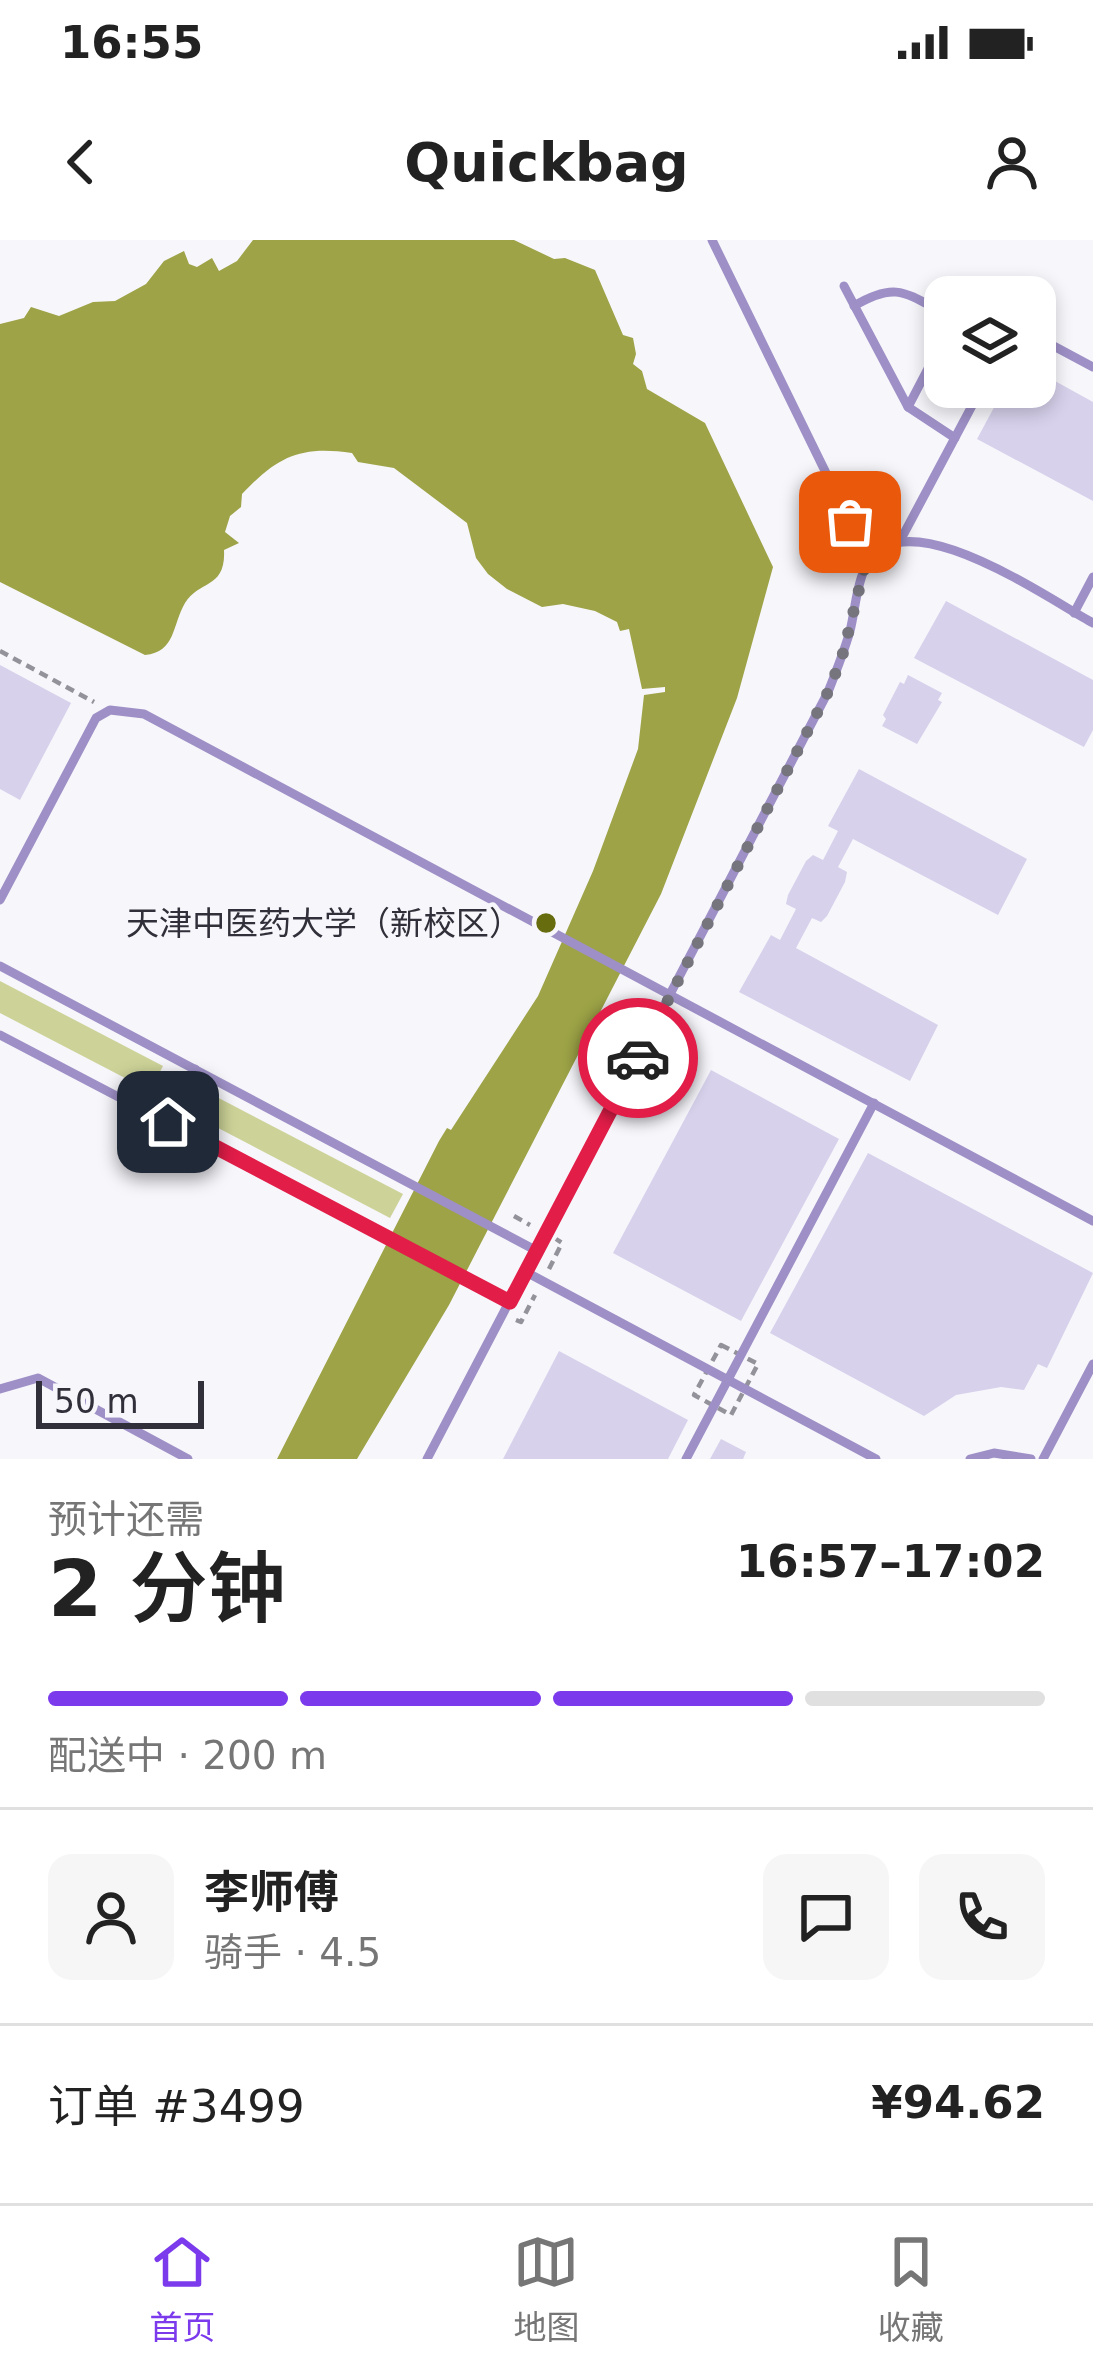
<!DOCTYPE html>
<html lang="zh">
<head>
<meta charset="utf-8">
<style>
  :root { --surface:#fff; --page:#f6f6f6; --text:#222; --muted:#767676; --line:#e0e0e0; --accent:#7c3aed }
  body { margin:0; font-family:"DejaVu Sans","Noto Sans SC",sans-serif; background:var(--page); color:var(--text); height:100vh; display:flex; flex-direction:column; font-size:45px; white-space:nowrap }
  * { box-sizing:border-box; margin:0 }
  p { font-size:39px; color:var(--muted) }
  .icon { flex:none; width:66px; height:66px; fill:none; stroke:currentColor; stroke-width:2; stroke-linecap:round; stroke-linejoin:round }
  .map { position:relative; height:1219px; overflow:hidden }
  .drawer { display:flex; flex-direction:column; background:var(--surface); flex:1 }
  .drawer>* { flex:none }
  .fabs { position:absolute; left:924px; top:36px; display:grid; gap:24px }
  .fabs a { display:grid; place-items:center; width:132px; height:132px; border-radius:24px; background:var(--surface); box-shadow:0 6px 18px #0003; font-size:60px }
  .scale { position:absolute; left:36px; bottom:30px; width:168px; box-sizing:border-box; padding-left:12px; border:6px solid #312f39; border-top:0; font-size:33px; line-height:42px; white-space:nowrap; color:#312f39; -webkit-text-stroke:9px #f7f6fb; paint-order:stroke }
  .pin { position:absolute; display:grid; place-items:center; width:102px; height:102px; color:#fff; margin:-51px; border-radius:24px; box-shadow:0 6px 18px #0006 }
  .courier { position:absolute; display:grid; place-items:center; width:120px; height:120px; margin:-60px; border:9px solid #e11d48; border-radius:50%; background:#fff; color:#222; box-shadow:0 3px 15px #0007 }
  .summary em { font-style:normal; font-weight:600 }
  .summary div { display:flex; flex-direction:column-reverse }
  .summary { display:flex; align-items:center; justify-content:space-between; height:204px; padding:0 48px }
  h1 { font-size:78px; font-weight:600; line-height:90px }
  .bar { display:grid; grid-template-columns:repeat(4,1fr); gap:18px 12px; align-content:center; height:144px; padding:0 48px }
  .bar i { height:15px; border-radius:9px; background:var(--line) }
  .bar .active { background:var(--accent) }
  .bar p { grid-column:span 4 }
  .line { display:flex; align-items:center; gap:30px; padding:0 48px; border-top:3px solid var(--line) }
  .line div { flex:1 }
  .round { display:grid; place-items:center; flex:none; width:126px; height:126px; border-radius:24px; background:var(--page) }
  .status { display:flex; justify-content:space-between; align-items:center; height:84px; padding:0 60px; background:var(--surface); direction:ltr }
  .status svg { height:33px; fill:currentColor }
  header { display:flex; justify-content:space-between; align-items:center; height:156px; padding:0 48px; background:var(--surface); font-size:54px; font-weight:600 }
  .dock { display:flex; justify-content:space-around; align-items:center; height:168px; border-top:3px solid var(--line); background:var(--surface); font-size:33px; color:var(--muted) }
  .dock a { display:grid; justify-items:center; gap:6px }
  .dock .active { color:var(--accent) }
  .map>svg:first-child { display:block }
  .green { fill:#cdd398 }
  .water { fill:#9da346 }
  .building { fill:#d7d1ec }
  .lines { fill:none; stroke-linecap:round; stroke-linejoin:round }
  .path { stroke:#939199; stroke-width:4.5; stroke-dasharray:9 6; stroke-linecap:butt }
  .service { stroke:#9e90c6; stroke-width:9 }
  .done { stroke:#76757d; stroke-width:12; stroke-dasharray:0 21.6 }
  .route { stroke:#e11d48; stroke-width:15 }
  .poi-dot { fill:#676c0f; stroke:#f7f6fb; stroke-width:4.5 }
  .labels { text-anchor:middle; stroke-width:9; stroke-linejoin:round; paint-order:stroke }
  .poi-label { font-size:33px; fill:#312f39; stroke:#f7f6fb; text-anchor:end }
</style>
</head>
<body>
<div class="status"><b>16:55</b><svg viewBox="0 0 49 12"><path d="M0 12V9h3v3zM5 12V6h3v6zM10 12V3h3v9zM15 12V0h3v12zM26 1h20v11H26zM47 4h2v5h-2z"/></svg></div>
<header><svg class="icon" aria-label="back" viewBox="0 0 24 24"><path d="M15 5l-7 7 7 7"/></svg>Quickbag<svg class="icon" aria-label="person" viewBox="0 0 24 24"><circle cx="12" cy="8" r="4"/><path d="M4 21q1-7 8-7t8 7"/></svg></header>
<div class="map">
<svg width="1093" height="1219" viewBox="0 0 1093 1219">
  <rect width="100%" height="100%" fill="#f7f6fb"/>
  <!-- green -->
  <g class="green">
    <path d="M0 741 163 826 150 851 0 773Z"/>
    <path d="M211 854 403 954 390 978 199 878Z"/>
  </g>
  <!-- water -->
  <path class="water" d="M253 0H514L554 19 565 18 595 30 623 95 633 98 636 114 633 124 642 131 647 149 705 183 773 327 737 458 661 654 449 1065 357 1219H277L439 901 447 888 451 890 538 756 593 631 638 509 644 455 665 452V447L642 449 629 389 620 391 617 382 595 371 563 364 542 367 507 349 488 334 476 318 467 283 394 228 358 222 352 213C300 205 277 217 242 254L241 267 230 276 225 292 239 303 224 310C226 349 199 340 185 363 172 385 176 412 145 415L0 342V84L24 78 31 67 59 76 93 62 115 61 146 44 164 21 184 11 189 24 197 27 212 18 219 31 237 21Z"/>
  <!-- building -->
  <g class="building">
    <path d="M1035 130 1093 162V261L977 199 1005 147H1035Z"/>
    <path d="M946 361 1093 440V490L1084 507 914 418Z"/>
    <path d="M0 425 71 463 20 560 0 549Z"/>
    <path d="M908 435 942 453 938 460 942 462 917 504 882 486 886 479 883 475 900 442 904 444Z"/>
    <path d="M859 529 1027 619 998 675 853 599 838 627 847 632 845 642 827 676 821 682 812 678 796 708 938 785 910 841 739 752 771 695 780 700 796 669 786 664 788 655 806 621 813 615 823 620 838 591 828 586Z"/>
    <path d="M711 830 839 899 741 1081 613 1013Z"/>
    <path d="M868 913 1093 1033 1047 1128 1038 1124 1024 1150 1001 1147 956 1155 924 1176 770 1093Z"/>
    <path d="M559 1111 688 1180 668 1219H503Z"/>
    <path d="M721 1199 746 1212 743 1219H710Z"/>
  </g>
  <g class="lines">
    <!-- path -->
    <g class="path">
      <path d="M0 411 94 462"/>
      <path d="M514 976 530 985"/>
      <path d="M549 1029 562 1003 556 999"/>
      <path d="M516 1080 521 1082 535 1055"/>
      <path d="M721 1105 758 1124 731 1175 694 1155Z"/>
    </g>
    <!-- service -->
    <g class="service">
      <path d="M712 0 850 282 865 326"/>
      <path d="M844 46 908 167 955 198"/>
      <path d="M854 66C896 41 906 53 945 74"/>
      <path d="M1035 96 1093 127"/>
      <path d="M908 167 945 96"/>
      <path d="M900 301 982 147"/>
      <path d="M1074 373 1093 337"/>
      <path d="M0 660 96 478 110 470 144 474 1093 981"/>
      <path d="M0 726 537 1011"/>
      <path d="M0 795 510 1062"/>
      <path d="M168 882 195 829"/>
      <path d="M526 1032 876 1219"/>
      <path d="M0 1149 38 1138 188 1219"/>
      <path d="M427 1219 828 452C836 432 844 412 850 391 855 371 856 347 865 328 899 253 1048 359 1093 383"/>
      <path d="M686 1219 874 863"/>
      <path d="M970 1219 994 1213 1031 1219"/>
      <path d="M1043 1219 1093 1124"/>
    </g>
  </g>
  <g class="lines">
    <!-- done -->
    <path class="done" d="M638 818 828 452 842 417 865 326 850 282"/>
    <!-- route -->
    <path class="route" d="M168 882 510 1062 638 818"/>
  </g>
  <!-- markers -->
  <circle class="poi-dot" cx="546" cy="683" r="12"/>
  <g class="labels">
    <!-- poi labels -->
    <g class="poi-label">
      <text x="522" y="695">天津中医药大学（新校区）</text>
    </g>
  </g>
</svg>
<div class="fabs">
<a><svg class="icon" aria-label="layers" viewBox="0 0 24 24"><path d="M12 4l9 5-9 5-9-5zM3 14l9 5 9-5"/></svg></a>
</div>
<div class="scale">50 m</div>
<div class="pin" style="left:850px;top:282px;background:#ea580c"><svg class="icon" aria-label="bag" viewBox="0 0 24 24"><path d="M5 8h14l-1 12H6zM9 8a3 3 0 0 1 6 0"/></svg></div>
<div class="pin" style="left:168px;top:882px;background:#1f2937"><svg class="icon" aria-label="home" viewBox="0 0 24 24"><path d="M3 11l9-7 9 7M6 9v11h12V9"/></svg></div>
<div class="courier" style="left:638px;top:818px"><svg class="icon" aria-label="car" viewBox="0 0 24 24"><path d="M5 17H2v-5l4-1 3-4h7l3 4 3 1v5h-3M9 17h6M6 11h13"/><circle cx="7" cy="17" r="2"/><circle cx="17" cy="17" r="2"/></svg></div>
</div>
<section class="drawer">
<div class="summary"><div><h1>2 分钟</h1><p>预计还需</p></div><em>16:57–17:02</em></div>
<div class="bar"><i class="active"></i><i class="active"></i><i class="active"></i><i></i><p>配送中 · 200 m</p></div>
<div class="line" style="height:216px"><a class="round"><svg class="icon" aria-label="person" viewBox="0 0 24 24"><circle cx="12" cy="8" r="4"/><path d="M4 21q1-7 8-7t8 7"/></svg></a><div><b>李师傅</b><p>骑手 · 4.5</p></div><a class="round"><svg class="icon" aria-label="chat" viewBox="0 0 24 24"><path d="M4 5h16v11H9l-5 4z"/></svg></a><a class="round"><svg class="icon" aria-label="phone" viewBox="0 0 24 24"><path d="M5 4h4l2 5-3 2q2 4 5 5l2-3 5 2v4C11 20 4 13 5 4z"/></svg></a></div>
<div class="line" style="height:156px"><div>订单 #3499</div><b>¥94.62</b></div>
</section>
<nav class="dock">
<a class="active"><svg class="icon" aria-label="home" viewBox="0 0 24 24"><path d="M3 11l9-7 9 7M6 9v11h12V9"/></svg>首页</a>
<a><svg class="icon" aria-label="map" viewBox="0 0 24 24"><path d="M3 6l6-2 6 2 6-2v14l-6 2-6-2-6 2zM9 4v14M15 6v14"/></svg>地图</a>
<a><svg class="icon" aria-label="saved" viewBox="0 0 24 24"><path d="M7 4h10v16l-5-4-5 4z"/></svg>收藏</a>
</nav>
</body>
</html>
